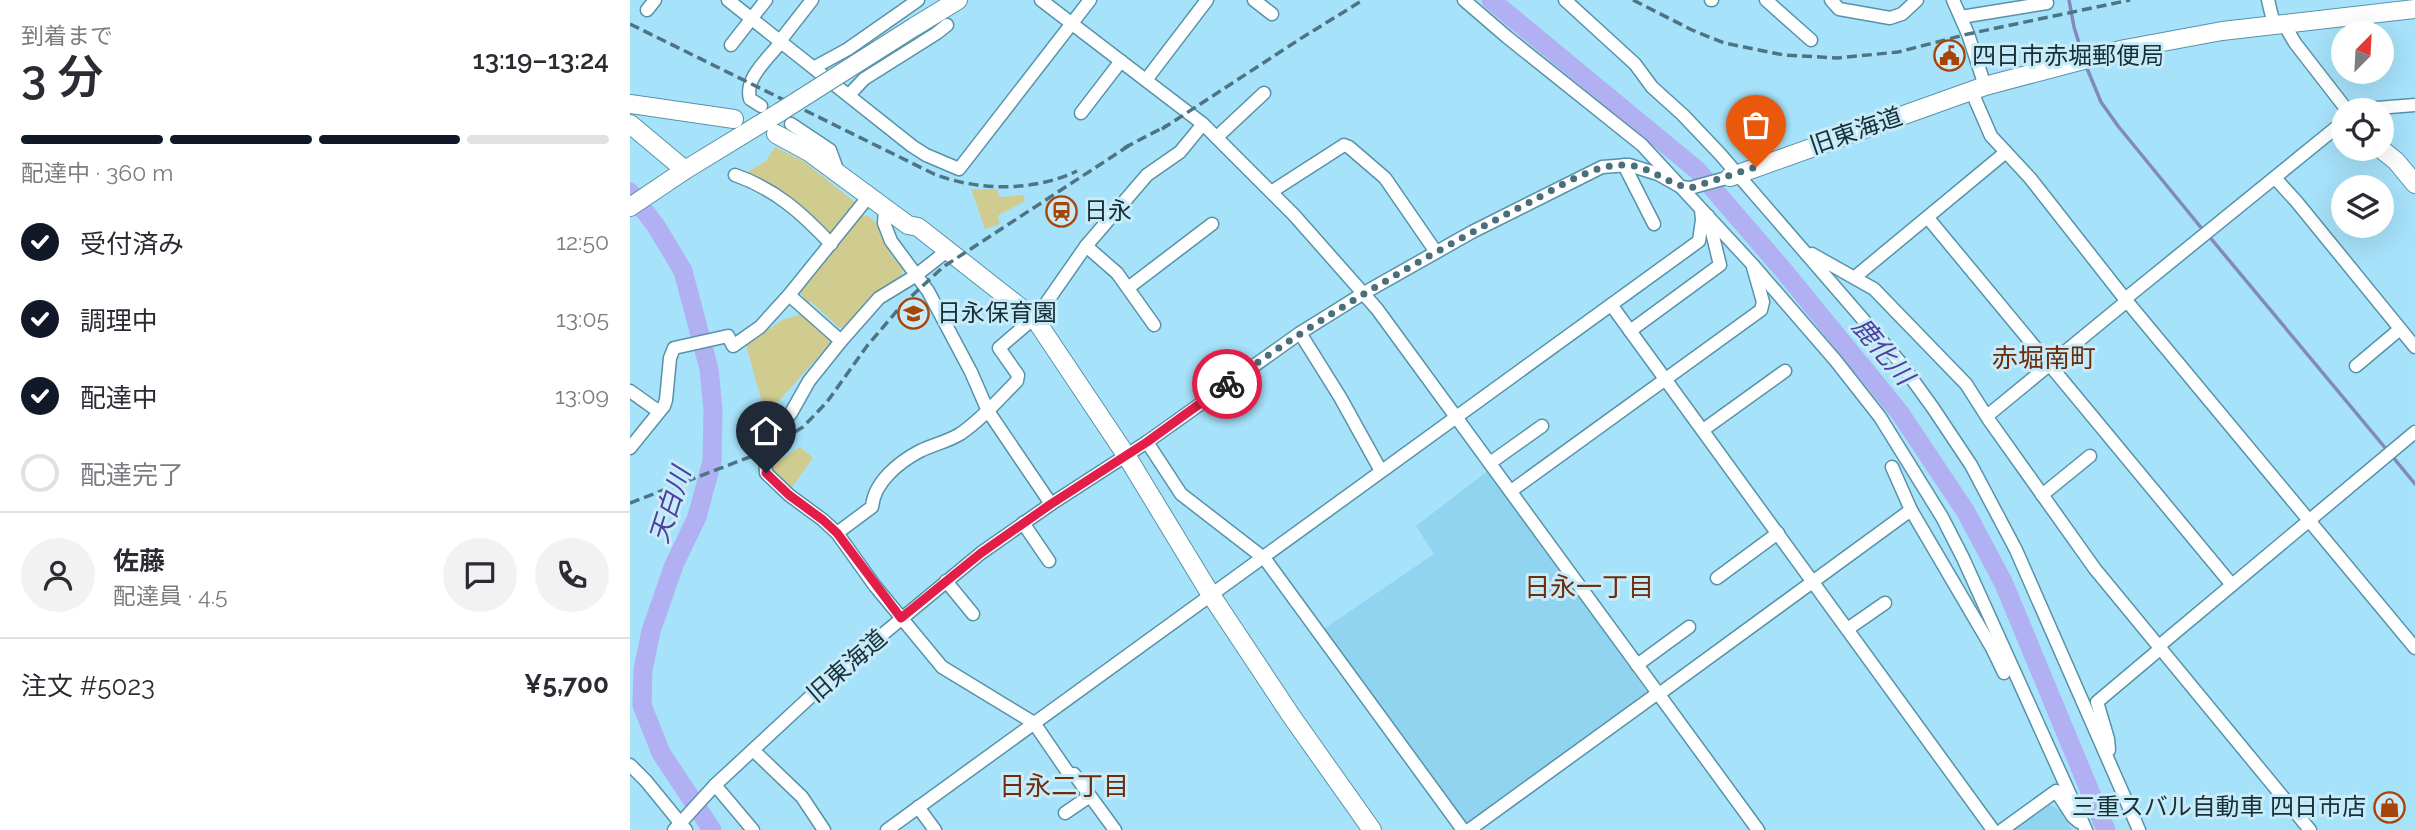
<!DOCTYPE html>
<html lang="ja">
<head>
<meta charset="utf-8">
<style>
  :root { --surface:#fff; --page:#f2f2f3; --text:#2b2b33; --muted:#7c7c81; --line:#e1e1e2; --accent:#111827 }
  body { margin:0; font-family:Raleway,"Noto Sans JP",sans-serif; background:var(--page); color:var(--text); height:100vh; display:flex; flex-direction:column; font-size:26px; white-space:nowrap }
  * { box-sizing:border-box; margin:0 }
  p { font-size:23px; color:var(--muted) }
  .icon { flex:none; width:38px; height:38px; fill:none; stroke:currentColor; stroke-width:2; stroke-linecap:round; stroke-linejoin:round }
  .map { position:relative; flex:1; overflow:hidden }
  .sheet { display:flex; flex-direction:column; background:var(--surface); width:630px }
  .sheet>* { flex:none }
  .needle { width:46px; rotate:24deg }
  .tools { position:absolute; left:1701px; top:21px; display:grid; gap:14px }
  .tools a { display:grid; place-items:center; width:63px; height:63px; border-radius:50%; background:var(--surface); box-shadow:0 7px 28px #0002; font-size:35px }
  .pin { position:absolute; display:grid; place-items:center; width:60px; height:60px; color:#fff; margin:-72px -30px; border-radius:50% 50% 50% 0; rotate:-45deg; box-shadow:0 0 7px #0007 }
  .pin .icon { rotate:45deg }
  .courier { position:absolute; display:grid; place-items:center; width:70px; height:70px; margin:-35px; border:5px solid #e11d48; border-radius:50%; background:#fff; color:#222; box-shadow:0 2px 9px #0007 }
  .summary em { font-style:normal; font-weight:600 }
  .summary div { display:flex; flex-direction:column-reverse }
  .summary { display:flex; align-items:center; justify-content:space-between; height:119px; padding:0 21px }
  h1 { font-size:46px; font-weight:600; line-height:52px }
  .bar { display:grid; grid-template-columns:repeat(4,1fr); gap:10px 7px; align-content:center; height:84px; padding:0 21px }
  .bar i { height:9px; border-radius:5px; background:var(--line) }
  .bar .active { background:var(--accent) }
  .bar p { grid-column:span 4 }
  .line { display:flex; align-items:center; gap:18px; padding:0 21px; border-top:2px solid var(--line) }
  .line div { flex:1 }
  .round { display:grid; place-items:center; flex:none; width:74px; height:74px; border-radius:37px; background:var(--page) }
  ol { padding:0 21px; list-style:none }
  li { display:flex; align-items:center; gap:21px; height:77px }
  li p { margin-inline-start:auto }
  li .icon { padding:7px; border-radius:50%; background:var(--accent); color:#fff; stroke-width:4 }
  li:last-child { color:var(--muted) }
  li i { width:38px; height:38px; border:4px solid var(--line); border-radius:50% }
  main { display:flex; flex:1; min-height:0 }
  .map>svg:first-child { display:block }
  .built { fill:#91d4ef }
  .green { fill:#d0cc8f }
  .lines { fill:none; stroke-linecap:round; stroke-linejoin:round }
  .stream { stroke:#8389bb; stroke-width:3.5 }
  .river { stroke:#b1b0f3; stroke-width:19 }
  .street-casing { stroke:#5892a8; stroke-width:15 }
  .secondary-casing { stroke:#5892a8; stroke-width:20 }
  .street { stroke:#fff; stroke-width:12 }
  .secondary { stroke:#fff; stroke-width:18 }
  .rail { stroke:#4e7483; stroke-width:3.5; stroke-dasharray:10 5; stroke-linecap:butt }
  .secondary-bridge-casing { stroke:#5892a8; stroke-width:20; stroke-linecap:butt }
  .secondary-bridge { stroke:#fff; stroke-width:18 }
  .done { stroke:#496e7c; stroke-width:7; stroke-dasharray:0 12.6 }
  .route { stroke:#e11d48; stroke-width:9 }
  .labels { text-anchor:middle; stroke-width:6; stroke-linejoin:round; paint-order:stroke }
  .poi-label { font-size:24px; fill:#172f38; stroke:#c8ebf9; text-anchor:start }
  .street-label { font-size:24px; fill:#172f38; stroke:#c8ebf9 }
  .water-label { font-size:26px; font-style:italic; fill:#4c409f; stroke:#c8ebf9 }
  .neighbourhood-label { font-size:26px; fill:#6c2d0b; stroke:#c8ebf9 }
</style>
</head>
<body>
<main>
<section class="sheet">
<div class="summary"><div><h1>3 分</h1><p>到着まで</p></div><em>13:19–13:24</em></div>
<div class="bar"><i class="active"></i><i class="active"></i><i class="active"></i><i></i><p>配達中 · 360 m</p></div>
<ol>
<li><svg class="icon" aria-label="check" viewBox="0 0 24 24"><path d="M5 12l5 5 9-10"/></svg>受付済み<p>12:50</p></li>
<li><svg class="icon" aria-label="check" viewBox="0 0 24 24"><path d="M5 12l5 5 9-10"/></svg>調理中<p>13:05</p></li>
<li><svg class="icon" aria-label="check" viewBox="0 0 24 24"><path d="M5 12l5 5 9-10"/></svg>配達中<p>13:09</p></li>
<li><i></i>配達完了</li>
</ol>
<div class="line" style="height:126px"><a class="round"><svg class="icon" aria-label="person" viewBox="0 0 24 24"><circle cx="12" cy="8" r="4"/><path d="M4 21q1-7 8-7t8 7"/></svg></a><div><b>佐藤</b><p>配達員 · 4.5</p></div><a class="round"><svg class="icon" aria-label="chat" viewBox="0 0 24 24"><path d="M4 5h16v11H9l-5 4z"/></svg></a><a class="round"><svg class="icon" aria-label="phone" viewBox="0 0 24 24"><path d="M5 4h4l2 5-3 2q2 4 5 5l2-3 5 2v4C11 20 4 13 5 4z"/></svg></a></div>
<div class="line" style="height:91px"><div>注文 #5023</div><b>¥5,700</b></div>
</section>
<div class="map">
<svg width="1785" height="830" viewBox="0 0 1785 830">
  <rect width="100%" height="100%" fill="#a6e2fa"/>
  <!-- built -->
  <g class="built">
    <path d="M859 470 1019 695 836 828 691 631 804 554 786 526Z"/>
    <path d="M1420 805 1432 811 1442 830H1385Z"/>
  </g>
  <!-- green -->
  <g class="green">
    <path d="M145 147 173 161 225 202V208L202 235 118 176 119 171 136 161Z"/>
    <path d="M341 189H367L370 197 393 195 395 201 367 216 370 224 355 229Z"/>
    <path d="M238 215 249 226 261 255 273 268 272 276 236 301 216 327 210 328 180 301 178 303 168 290 232 216Z"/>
    <path d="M173 314 203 340 139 412 134 410 116 345 154 319Z"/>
    <path d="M170 447 183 458 160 490 146 476 140 467Z"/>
  </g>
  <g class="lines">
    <!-- stream -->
    <g class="stream">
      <path d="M1439 0 1444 27 1453 56"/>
      <path d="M1456 66 1471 102 1488 126 1573 230"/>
      <path d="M1578 235 1757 450"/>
      <path d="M1762 456 1785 484"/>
    </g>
    <!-- river -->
    <g class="river">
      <path d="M861 0 1067 170 1154 271 1270 413 1336 512 1374 584 1476 830"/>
      <path d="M0 192 26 226 53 271 79 369 83 410 82 461 67 517 44 565 21 631 13 670 12 705 31 753 82 830"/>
    </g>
    <defs>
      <g id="street">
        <path d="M98 0 282 146 296 155 329 169 460 0"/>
        <path d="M411 0 573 124"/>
        <path d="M624 0 642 14"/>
        <path d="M834 0 877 37 1012 145 1122 264 1206 361 1250 417 1312 517 1333 558 1456 830"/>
        <path d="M935 0 1005 64 1022 87 1053 115 1090 154 1269 361 1303 408 1341 465 1386 550 1509 830"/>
        <path d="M1081 0H1082"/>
        <path d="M1136 0 1181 40"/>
        <path d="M1201 0 1209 9 1260 18 1272 14 1287 0"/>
        <path d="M1323 0 1338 34 1355 86"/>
        <path d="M1638 0 1644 25"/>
        <path d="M17 10 25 0"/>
        <path d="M1331 17 1417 3"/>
        <path d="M1654 24 1665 43 1717 110"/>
        <path d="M150 41 182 0"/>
        <path d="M101 45 136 0"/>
        <path d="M185 67 218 49 288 0"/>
        <path d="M516 80 577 0"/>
        <path d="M1341 90 1361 136 1400 178 1495 299 1785 648"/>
        <path d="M219 95 234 79 307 33 317 25"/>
        <path d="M131 106 120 99C114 78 139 58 151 42"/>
        <path d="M1722 110 1785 105"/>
        <path d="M451 113 491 61"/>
        <path d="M161 124 200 150 208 172"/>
        <path d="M587 137 634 93"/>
        <path d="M994 165 1024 224"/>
        <path d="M105 175C145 189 172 213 201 244"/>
        <path d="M1645 178 1666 201 1785 347"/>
        <path d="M641 192 714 145 719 147 755 178 806 252"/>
        <path d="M255 208 254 223 261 241 298 291 341 372 358 411 421 504"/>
        <path d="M1298 218 1602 585"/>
        <path d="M456 246 487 273 524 325"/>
        <path d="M1182 254 1244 289 1336 384 1359 420 1465 569 1680 830"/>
        <path d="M1225 277 1376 152"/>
        <path d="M498 288 582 224"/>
        <path d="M159 295 239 196"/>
        <path d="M1495 299 1713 122"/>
        <path d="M982 306 1363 830"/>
        <path d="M405 319 456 246 517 175 550 152 573 124 664 215 747 309 1128 830"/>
        <path d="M1000 331 1090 265 1078 216"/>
        <path d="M670 333 710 397 751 471"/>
        <path d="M211 341 179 381 161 413 141 437 135 457 136 473 159 495 193 520 207 533 245 586 312 667 404 723 439 774H444L485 830"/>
        <path d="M1726 366 1770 329"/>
        <path d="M0 391 28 411"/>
        <path d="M1357 416 1497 301"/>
        <path d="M1073 430 1155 371"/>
        <path d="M517 442 551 494 635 559 833 830"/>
        <path d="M0 448 34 406 36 400 40 358 44 348 98 336 103 346 130 327 159 295 211 341 249 298 285 276 317 251"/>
        <path d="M860 463 912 426"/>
        <path d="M1262 467 1281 510 1362 648 1374 673"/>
        <path d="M881 491 1131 310 1133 302 1123 267"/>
        <path d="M1412 495 1460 456"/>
        <path d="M393 523 419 561"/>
        <path d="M207 533 242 507C244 482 269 462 290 451 304 444 317 442 330 434 352 419 369 399 387 381L388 375 369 348 404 318"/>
        <path d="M1087 578 1148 533"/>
        <path d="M316 581 343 614"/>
        <path d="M1219 628 1255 603"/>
        <path d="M1529 646 1785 432"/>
        <path d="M1007 665 1059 627"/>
        <path d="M1029 694 1281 510"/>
        <path d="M123 750 172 797 194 830"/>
        <path d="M1479 750 1478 739 1467 702 1530 649"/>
        <path d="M0 765 16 781 56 830"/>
        <path d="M85 785 123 830"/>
        <path d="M288 807 305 830"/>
        <path d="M435 813 460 796"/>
        <path d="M44 830 85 785 206 673 351 553 421 504 517 442 670 333 734 293 842 232 972 167 999 165 1028 174 1051 187 1060 188 1100 177"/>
        <path d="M257 830 1069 241 1072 220 1071 209"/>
        <path d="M839 830 1028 693"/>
        <path d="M1372 830 1426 791 1443 817 1449 822"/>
      </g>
      <g id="secondary">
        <path d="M284 27 328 0"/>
        <path d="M0 104 104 119"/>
        <path d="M0 124 55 170"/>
        <path d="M146 134 179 152 278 225 288 227 405 319 496 455 581 595 662 717 742 830"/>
        <path d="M1751 149 1766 161 1785 184"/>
        <path d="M1100 177 1355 86 1495 49 1592 31 1785 9"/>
        <path d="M0 207 55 170 150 112"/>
      </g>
    </defs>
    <!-- street casing -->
    <use href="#street" class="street-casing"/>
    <!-- secondary casing -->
    <use href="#secondary" class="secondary-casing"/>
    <!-- street -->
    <use href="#street" class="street"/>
    <!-- secondary -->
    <use href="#secondary" class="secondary"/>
    <!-- rail -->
    <g class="rail">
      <path d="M1003 0 1062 30 1094 43 1154 55 1208 58 1268 52 1338 34 1500 0"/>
      <path d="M0 24 304 174C348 191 403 192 447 171"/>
      <path d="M532 129 670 39 733 0"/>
      <path d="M494 148 538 125"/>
      <path d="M0 503 130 453 173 427 197 402 237 346 272 305 313 267 503 143"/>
    </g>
    <defs>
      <path id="secondary-bridge" d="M150 112 284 27"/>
    </defs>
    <!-- secondary-bridge casing -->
    <use href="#secondary-bridge" class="secondary-bridge-casing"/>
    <!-- secondary-bridge -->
    <use href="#secondary-bridge" class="secondary-bridge"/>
  </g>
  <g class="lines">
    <!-- done -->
    <path class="done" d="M597 384C693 315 793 257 898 203 926 189 959 166 991 165 1017 163 1036 184 1060 188L1126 167"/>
    <!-- route -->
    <path class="route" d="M136 473 159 495 193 520 207 533 271 618 351 553 421 504 517 442 597 384"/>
  </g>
  <!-- icons -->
  <defs>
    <symbol id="civic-ring" viewBox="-11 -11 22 22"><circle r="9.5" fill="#c8ebf9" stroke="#a74408" stroke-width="1.5"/><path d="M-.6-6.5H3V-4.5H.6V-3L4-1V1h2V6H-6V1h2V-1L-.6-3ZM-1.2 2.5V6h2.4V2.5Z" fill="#a74408"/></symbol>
    <symbol id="station-ring" viewBox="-11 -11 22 22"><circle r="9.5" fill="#c8ebf9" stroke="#a74408" stroke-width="1.5"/><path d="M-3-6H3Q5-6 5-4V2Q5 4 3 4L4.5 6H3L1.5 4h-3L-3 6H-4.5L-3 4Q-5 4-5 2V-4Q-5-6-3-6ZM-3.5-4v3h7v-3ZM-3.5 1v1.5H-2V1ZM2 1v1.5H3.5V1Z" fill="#a74408"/></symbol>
    <symbol id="school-ring" viewBox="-11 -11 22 22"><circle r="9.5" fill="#c8ebf9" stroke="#a74408" stroke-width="1.5"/><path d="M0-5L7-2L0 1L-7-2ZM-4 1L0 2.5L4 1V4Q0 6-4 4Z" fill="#a74408"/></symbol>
    <symbol id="shop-ring" viewBox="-11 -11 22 22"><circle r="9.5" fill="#c8ebf9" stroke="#a74408" stroke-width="1.5"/><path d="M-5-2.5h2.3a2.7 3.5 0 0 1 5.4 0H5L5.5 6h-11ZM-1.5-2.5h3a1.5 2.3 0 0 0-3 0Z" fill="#a74408"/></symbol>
  </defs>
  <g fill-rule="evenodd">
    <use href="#civic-ring" x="1302" y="38" width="35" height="35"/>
    <use href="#station-ring" x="414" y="194" width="35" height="35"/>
    <use href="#school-ring" x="266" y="296" width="35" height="35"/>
    <use href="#shop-ring" x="1742" y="790" width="35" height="35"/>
  </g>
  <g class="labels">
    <!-- poi labels -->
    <g class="poi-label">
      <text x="1342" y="64">四日市赤堀郵便局</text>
      <text x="454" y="219">日永</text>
      <text x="307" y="321">日永保育園</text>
      <text x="1736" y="815" text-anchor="end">三重スバル自動車 四日市店</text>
    </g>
    <!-- street labels -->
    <g class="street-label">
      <text transform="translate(1226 131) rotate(-19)" y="8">旧東海道</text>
      <text transform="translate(217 666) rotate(-41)" y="8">旧東海道</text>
    </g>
    <!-- water labels -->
    <g class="water-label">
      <text transform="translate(1253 351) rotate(50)" y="9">鹿化川</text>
      <text transform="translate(40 505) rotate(-72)" y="9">天白川</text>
    </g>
    <!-- neighbourhood labels -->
    <g class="neighbourhood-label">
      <text x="1414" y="367">赤堀南町</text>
      <text x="959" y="596">日永一丁目</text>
      <text x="434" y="795">日永二丁目</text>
    </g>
  </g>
</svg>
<div class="tools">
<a><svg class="needle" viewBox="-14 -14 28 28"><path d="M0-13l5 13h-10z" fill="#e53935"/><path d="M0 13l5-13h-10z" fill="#7c7c81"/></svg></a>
<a><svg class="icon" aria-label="locate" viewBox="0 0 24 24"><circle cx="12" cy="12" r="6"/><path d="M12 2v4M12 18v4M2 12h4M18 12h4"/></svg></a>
<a><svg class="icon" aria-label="layers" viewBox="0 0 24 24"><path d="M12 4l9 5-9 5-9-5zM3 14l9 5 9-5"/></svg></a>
</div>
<div class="pin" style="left:1126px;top:167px;background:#ea580c"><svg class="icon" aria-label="bag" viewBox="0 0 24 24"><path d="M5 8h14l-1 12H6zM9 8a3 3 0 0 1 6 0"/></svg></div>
<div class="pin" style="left:136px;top:473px;background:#1f2937"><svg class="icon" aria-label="home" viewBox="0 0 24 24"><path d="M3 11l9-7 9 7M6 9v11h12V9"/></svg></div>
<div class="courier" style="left:597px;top:384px"><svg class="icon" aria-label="bike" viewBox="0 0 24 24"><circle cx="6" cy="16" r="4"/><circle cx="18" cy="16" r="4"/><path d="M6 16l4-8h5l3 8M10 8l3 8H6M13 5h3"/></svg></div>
</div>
</main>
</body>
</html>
